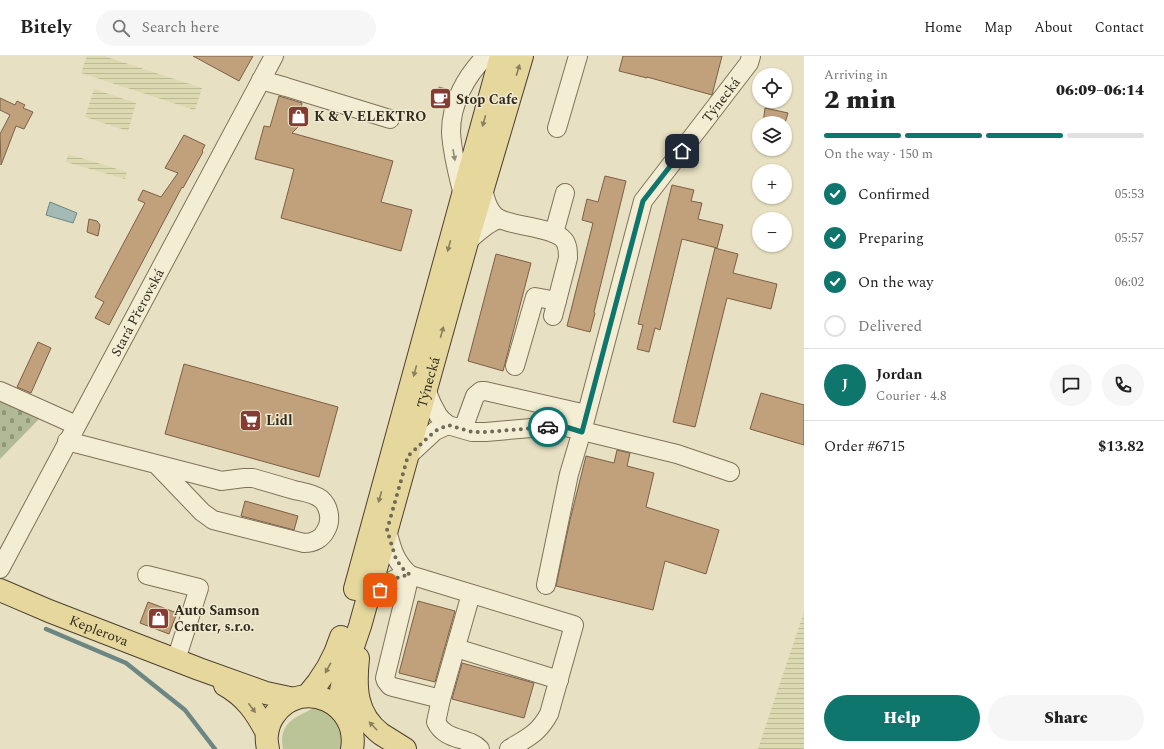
<!DOCTYPE html>
<html lang="en">
<head>
<meta charset="utf-8">
<style>
  :root { --surface:#fff; --page:#f6f6f6; --text:#222; --muted:#767676; --line:#e0e0e0; --accent:#0f766e }
  body { margin:0; font-family:Spectral,serif; background:var(--page); color:var(--text); height:100vh; display:flex; flex-direction:column; font-size:15px; white-space:nowrap }
  * { box-sizing:border-box; margin:0 }
  p { font-size:13px; color:var(--muted) }
  .icon { flex:none; width:22px; height:22px; fill:none; stroke:currentColor; stroke-width:2; stroke-linecap:round; stroke-linejoin:round }
  .map { position:relative; flex:1; overflow:hidden }
  .sheet { display:flex; flex-direction:column; background:var(--surface); width:360px }
  .sheet>* { flex:none }
  .tools { position:absolute; left:752px; top:12px; display:grid; gap:8px }
  .tools a { display:grid; place-items:center; width:40px; height:40px; border-radius:50%; background:var(--surface); box-shadow:0 1px 3px #0004; font-size:20px }
  .pin { position:absolute; display:grid; place-items:center; width:34px; height:34px; color:#fff; margin:-17px; border-radius:8px; box-shadow:0 2px 6px #0006 }
  .courier { position:absolute; display:grid; place-items:center; width:40px; height:40px; margin:-20px; border:3px solid #0f766e; border-radius:50%; background:#fff; color:#222; box-shadow:0 1px 5px #0007 }
  .overview em { font-style:normal; font-weight:800 }
  .overview div { display:flex; flex-direction:column-reverse }
  .overview { display:flex; align-items:center; justify-content:space-between; height:68px; padding:0 20px }
  h1 { font-size:26px; font-weight:800; line-height:30px }
  .bar { display:grid; grid-template-columns:repeat(4,1fr); gap:6px 4px; align-content:center; height:48px; padding:0 20px }
  .bar i { height:5px; border-radius:3px; background:var(--line) }
  .bar .selected { background:var(--accent) }
  .bar p { grid-column:span 4 }
  .line { display:flex; align-items:center; gap:10px; padding:0 20px; border-top:1px solid var(--line) }
  .line div { flex:1 }
  .round { display:grid; place-items:center; flex:none; width:42px; height:42px; border-radius:21px; background:var(--page) }
  ol { padding:0 20px; list-style:none }
  li { display:flex; align-items:center; gap:12px; height:44px }
  li p { margin-inline-start:auto }
  li .icon { padding:4px; border-radius:50%; background:var(--accent); color:#fff; stroke-width:4 }
  li:last-child { color:var(--muted) }
  li i { width:22px; height:22px; border:2px solid var(--line); border-radius:50% }
  .primary-button { display:flex; gap:8px; margin-top:auto; padding:8px 20px }
  .primary-button a { flex:1; height:46px; border-radius:24px; background:var(--accent); color:#fff; font-size:16px; font-weight:800; line-height:46px; text-align:center }
  .primary-button a+a { background:var(--page); color:var(--text) }
  header { display:flex; align-items:center; gap:24px; box-sizing:border-box; height:56px; padding:0 20px; background:var(--surface); border-bottom:1px solid var(--line) }
  header strong { font-size:19px }
  nav { display:flex; gap:22px; margin-inline-start:auto; font-size:14px }
  .search { width:280px; height:36px; background:var(--page); display:flex; align-items:center; gap:10px; box-sizing:border-box; padding:0 14px; border-radius:22px; color:var(--muted); font-size:15px }
  main { display:flex; flex:1; min-height:0 }
  .map>svg:first-child { display:block }
  .farmland { fill:url(#farmland-rules) }
  .grass { fill:#bac497 }
  .cemetery { fill:url(#cemetery-stones) }
  .water { fill:#a3bab6; stroke:#6c8783 }
  .lines { fill:none; stroke-linecap:round; stroke-linejoin:round }
  .stream { stroke:#6c8783; stroke-width:4.5 }
  .building { fill:#c1a07c; stroke:#7b6044 }
  .minor-casing { stroke:#7f725b; stroke-width:20 }
  .major-casing { stroke:#4d402f; stroke-width:24 }
  .minor { stroke:#f3edd3; stroke-width:18 }
  .major { stroke:#e6d89d; stroke-width:22 }
  .oneway { fill:#8b805e }
  .oneway2 { fill:#928b78 }
  .done { stroke:#706957; stroke-width:4; stroke-dasharray:0 7.2 }
  .route { stroke:#0f766e; stroke-width:5 }
  .labels { text-anchor:middle; stroke-width:3; stroke-linejoin:round; paint-order:stroke }
  .poi-label { font-size:14px; font-weight:bold; fill:#30291e; stroke:#f0ead0; text-anchor:start }
  .street-label { font-size:14px; fill:#30291e; stroke:#f0ead0 }
</style>
</head>
<body>
<header>
<strong>Bitely</strong>
<div class="search"><svg class="icon" aria-label="search" viewBox="0 0 24 24"><circle cx="10" cy="10" r="6"/><path d="M15 15l6 6"/></svg>Search here</div>
<nav><a>Home</a><a>Map</a><a>About</a><a>Contact</a></nav>
</header>
<main>
<div class="map">
<svg width="804" height="693" viewBox="0 0 804 693">
  <defs>
    <pattern id="farmland-rules" width="6" height="5" patternUnits="userSpaceOnUse"><rect width="6" height="5" fill="#dcd9b0"/><path d="M0 2.5h6" fill="none" stroke="#bdba97"/></pattern>
    <pattern id="cemetery-stones" width="16" height="16" patternUnits="userSpaceOnUse"><rect width="16" height="16" fill="#b1b996"/><path d="M2 7V4a2 2 0 0 1 4 0v3zM10 15v-3a2 2 0 0 1 4 0v3z" fill="#90967a"/></pattern>
  </defs>
  <rect width="100%" height="100%" fill="#e7e0c2"/>
  <!-- farmland -->
  <g class="farmland">
    <path d="M87 0H104L202 32 195 54 81 17Z"/>
    <path d="M94 33 136 47 128 75 85 61Z"/>
    <path d="M68 98 127 116 125 123 66 106Z"/>
    <path d="M804 556V693H758Z"/>
  </g>
  <!-- grass -->
  <path class="grass" d="M318 650 330 657 341 673 342 693H283C278 665 297 661 318 650Z"/>
  <!-- cemetery -->
  <path class="cemetery" d="M0 343 41 361 0 403Z"/>
  <!-- water -->
  <path class="water" d="M50 146 77 157 73 167 46 159Z"/>
  <g class="lines">
    <!-- stream -->
    <path class="stream" d="M46 573 126 607 185 654 215 693"/>
  </g>
  <!-- building -->
  <g class="building">
    <path d="M193 0H253L239 25Z"/>
    <path d="M623 0H722L712 39 647 21V22L619 15Z"/>
    <path d="M439 31 450 34 444 51 434 48Z"/>
    <path d="M279 40 302 47 301 53 307 55 304 65 292 77 393 105 381 146 412 154 401 195 281 162 294 113 255 103 264 70 270 71Z"/>
    <path d="M0 42 15 49 17 45 25 49 23 52 33 56 24 73 16 70 1 109 0 78 10 59 0 54Z"/>
    <path d="M765 52 788 57 785 67H763Z"/>
    <path d="M184 79 205 89 202 95 203 96 183 132 182 131 109 269 95 262 104 246 95 241 145 147 138 144 143 134 161 141 178 117 165 112Z"/>
    <path d="M605 120 626 125 594 256 595 257 590 276 567 270 593 167 582 164 587 143 598 146Z"/>
    <path d="M672 129 694 134 691 145 702 147 698 163 723 169 717 192 682 183 660 274 655 272 649 296 637 293 643 269 638 268Z"/>
    <path d="M89 163 97 165 100 169 98 180 87 176Z"/>
    <path d="M715 192 738 198 733 217 777 228 771 253 727 242 695 371 673 366Z"/>
    <path d="M496 198 531 207 503 315 468 305Z"/>
    <path d="M38 286 51 292 31 337 17 331Z"/>
    <path d="M184 308 338 351 319 421 165 378Z"/>
    <path d="M761 337 804 349V389L750 373Z"/>
    <path d="M617 394 630 397 627 410 654 417 646 451 719 474 706 518 665 505 653 554 556 530 570 464 586 400 614 407Z"/>
    <path d="M245 445 298 460 294 474 241 460Z"/>
    <path d="M418 545 455 555 435 626 399 617Z"/>
    <path d="M148 546 177 557 169 578 140 567Z"/>
    <path d="M462 607 534 627 524 662 452 643Z"/>
  </g>
  <g class="lines">
    <defs>
      <g id="minor">
        <path d="M261 24 286 31 390 63"/>
        <path d="M557 72 578 0"/>
        <path d="M483 132C485 143 489 158 500 163 516 171 554 171 564 184 568 189 568 196 568 202L553 260"/>
        <path d="M463 139C458 119 452 97 451 76 451 47 466 20 486 0"/>
        <path d="M554 177 565 137"/>
        <path d="M467 186C477 177 487 167 499 163"/>
        <path d="M515 310 535 241 557 245"/>
        <path d="M426 333 432 348 438 359 442 364 448 369 465 374 472 376H486L543 371H566L677 398 730 416"/>
        <path d="M0 335 76 369"/>
        <path d="M463 373 475 340 481 335H485L586 358"/>
        <path d="M67 385 218 424 221 425 244 422H253C267 426 281 430 294 434 303 436 313 437 321 443 329 450 332 464 326 474 322 483 313 487 304 487L213 464 202 456 156 408"/>
        <path d="M408 400 435 375 448 369"/>
        <path d="M387 474C392 493 395 506 410 519"/>
        <path id="s1" d="M0 513 274 0"/>
        <path d="M147 519 199 532 176 604"/>
        <path d="M410 519 385 622 386 625 390 630 393 631 441 643"/>
        <path id="s2" d="M546 529 569 418 584 368 643 145 749 7 751 0"/>
        <path d="M471 538 441 643 436 666C446 686 468 680 480 693"/>
        <path d="M367 548C379 535 391 520 410 519L574 569 549 658C538 678 527 682 509 693"/>
        <path d="M456 592 559 624"/>
      </g>
      <g id="major">
        <path d="M355 533 501 0"/>
        <path id="s3" d="M0 534 49 555 199 613 266 637 294 643"/>
        <path d="M358 602C355 631 355 658 381 678 389 683 397 688 405 693"/>
        <path d="M225 629C246 641 256 656 267 677"/>
        <path d="M307 640C323 622 334 604 341 581"/>
        <path id="s4" d="M341 653V635L345 614 360 570 467 186 522 0"/>
        <path d="M268 693C267 688 266 683 267 678 268 671 271 663 275 658 303 620 360 648 352 693"/>
      </g>
    </defs>
    <!-- minor casing -->
    <use href="#minor" class="minor-casing"/>
    <!-- major casing -->
    <use href="#major" class="major-casing"/>
    <!-- minor -->
    <use href="#minor" class="minor"/>
    <!-- major -->
    <use href="#major" class="major"/>
  </g>
  <!-- one-way arrows -->
  <defs><path id="oneway-solid" d="M-6-.8H1V-3.2L6.5 0L1 3.2V.8H-6Z"/></defs>
  <g class="oneway">
    <use href="#oneway-solid" transform="translate(518 14) rotate(-73)"/>
    <use href="#oneway-solid" transform="translate(484 65) rotate(105)"/>
    <use href="#oneway-solid" transform="translate(449 190) rotate(105)"/>
    <use href="#oneway-solid" transform="translate(442 276) rotate(-75)"/>
    <use href="#oneway-solid" transform="translate(415 315) rotate(105)"/>
    <use href="#oneway-solid" transform="translate(380 441) rotate(105)"/>
    <use href="#oneway-solid" transform="translate(328 612) rotate(119)"/>
    <use href="#oneway-solid" transform="translate(252 652) rotate(53)"/>
    <use href="#oneway-solid" transform="translate(373 670) rotate(-134)"/>
  </g>
  <use class="oneway2" href="#oneway-solid" transform="translate(454 99) rotate(80)"/>
  <g class="lines">
    <!-- done -->
    <path class="done" d="M380 534C389 526 397 520 410 519L402 512 396 503 387 474 408 400 435 375 448 369 472 376H486L548 371"/>
    <!-- route -->
    <path class="route" d="M548 371H566L582 376 643 145 682 95"/>
  </g>
  <!-- icons -->
  <defs>
    <symbol id="cafe-square" viewBox="-11 -11 22 22"><rect x="-9" y="-9" width="18" height="18" rx="4" fill="#863b33" stroke="#f0ead0"/><path d="M-5.5-4.5H6V0H3Q3 3.5 0 3.5H-2.5Q-5.5 3.5-5.5 0ZM3-3.2v2h1.7v-2ZM-6 4.5H4V6H-6Z" fill="#fff"/></symbol>
    <symbol id="shop-square" viewBox="-11 -11 22 22"><rect x="-9" y="-9" width="18" height="18" rx="4" fill="#863b33" stroke="#f0ead0"/><path d="M-5-2.5h2.3a2.7 3.5 0 0 1 5.4 0H5L5.5 6h-11ZM-1.5-2.5h3a1.5 2.3 0 0 0-3 0Z" fill="#fff"/></symbol>
    <symbol id="supermarket-square" viewBox="-11 -11 22 22"><rect x="-9" y="-9" width="18" height="18" rx="4" fill="#863b33" stroke="#f0ead0"/><path d="M-6-5.5h2.5l.6 2H6L4.5 2H-2.5L-4.4-4H-6ZM-1.5 3.2a1.3 1.3 0 1 0 .1 0ZM3 3.2a1.3 1.3 0 1 0 .1 0Z" fill="#fff"/></symbol>
  </defs>
  <g fill-rule="evenodd">
    <use href="#cafe-square" x="428" y="30" width="25" height="25"/>
    <use href="#shop-square" x="286" y="48" width="25" height="25"/>
    <use href="#supermarket-square" x="238" y="352" width="25" height="25"/>
    <use href="#shop-square" x="146" y="550" width="25" height="25"/>
  </g>
  <g class="labels">
    <!-- poi labels -->
    <g class="poi-label">
      <text x="456" y="48">Stop Cafe</text>
      <text x="314" y="65">K &amp; V ELEKTRO</text>
      <text x="266" y="369">Lidl</text>
      <text x="174" y="559">Auto Samson<tspan x="174" dy="16">Center, s.r.o.</tspan></text>
    </g>
    <!-- street labels -->
    <g class="street-label">
      <text dy="5" stroke="none"><textPath href="#s2" startOffset="524">Týnecká</textPath></text>
      <text dy="5" stroke="none"><textPath href="#s1" startOffset="291">Stará Přerovská</textPath></text>
      <text dy="5" stroke="none"><textPath href="#s4" startOffset="339">Týnecká</textPath></text>
      <text dy="5" stroke="none"><textPath href="#s3" startOffset="107">Keplerova</textPath></text>
    </g>
  </g>
</svg>
<div class="tools">
<a><svg class="icon" aria-label="locate" viewBox="0 0 24 24"><circle cx="12" cy="12" r="6"/><path d="M12 2v4M12 18v4M2 12h4M18 12h4"/></svg></a>
<a><svg class="icon" aria-label="layers" viewBox="0 0 24 24"><path d="M12 4l9 5-9 5-9-5zM3 14l9 5 9-5"/></svg></a>
<a>+</a>
<a>−</a>
</div>
<div class="pin" style="left:380px;top:534px;background:#ea580c"><svg class="icon" aria-label="bag" viewBox="0 0 24 24"><path d="M5 8h14l-1 12H6zM9 8a3 3 0 0 1 6 0"/></svg></div>
<div class="pin" style="left:682px;top:95px;background:#1f2937"><svg class="icon" aria-label="home" viewBox="0 0 24 24"><path d="M3 11l9-7 9 7M6 9v11h12V9"/></svg></div>
<div class="courier" style="left:548px;top:371px"><svg class="icon" aria-label="car" viewBox="0 0 24 24"><path d="M5 17H2v-5l4-1 3-4h7l3 4 3 1v5h-3M9 17h6M6 11h13"/><circle cx="7" cy="17" r="2"/><circle cx="17" cy="17" r="2"/></svg></div>
</div>
<section class="sheet">
<div class="overview"><div><h1>2 min</h1><p>Arriving in</p></div><em>06:09–06:14</em></div>
<div class="bar"><i class="selected"></i><i class="selected"></i><i class="selected"></i><i></i><p>On the way · 150 m</p></div>
<ol>
<li><svg class="icon" aria-label="check" viewBox="0 0 24 24"><path d="M5 12l5 5 9-10"/></svg>Confirmed<p>05:53</p></li>
<li><svg class="icon" aria-label="check" viewBox="0 0 24 24"><path d="M5 12l5 5 9-10"/></svg>Preparing<p>05:57</p></li>
<li><svg class="icon" aria-label="check" viewBox="0 0 24 24"><path d="M5 12l5 5 9-10"/></svg>On the way<p>06:02</p></li>
<li><i></i>Delivered</li>
</ol>
<div class="line" style="height:72px"><b class="round" style="background:var(--accent);color:#fff">J</b><div><b>Jordan</b><p>Courier · 4.8</p></div><a class="round"><svg class="icon" aria-label="chat" viewBox="0 0 24 24"><path d="M4 5h16v11H9l-5 4z"/></svg></a><a class="round"><svg class="icon" aria-label="phone" viewBox="0 0 24 24"><path d="M5 4h4l2 5-3 2q2 4 5 5l2-3 5 2v4C11 20 4 13 5 4z"/></svg></a></div>
<div class="line" style="height:52px"><div>Order #6715</div><b>$13.82</b></div>
<div class="primary-button"><a>Help</a><a>Share</a></div>
</section>
</main>
</body>
</html>
